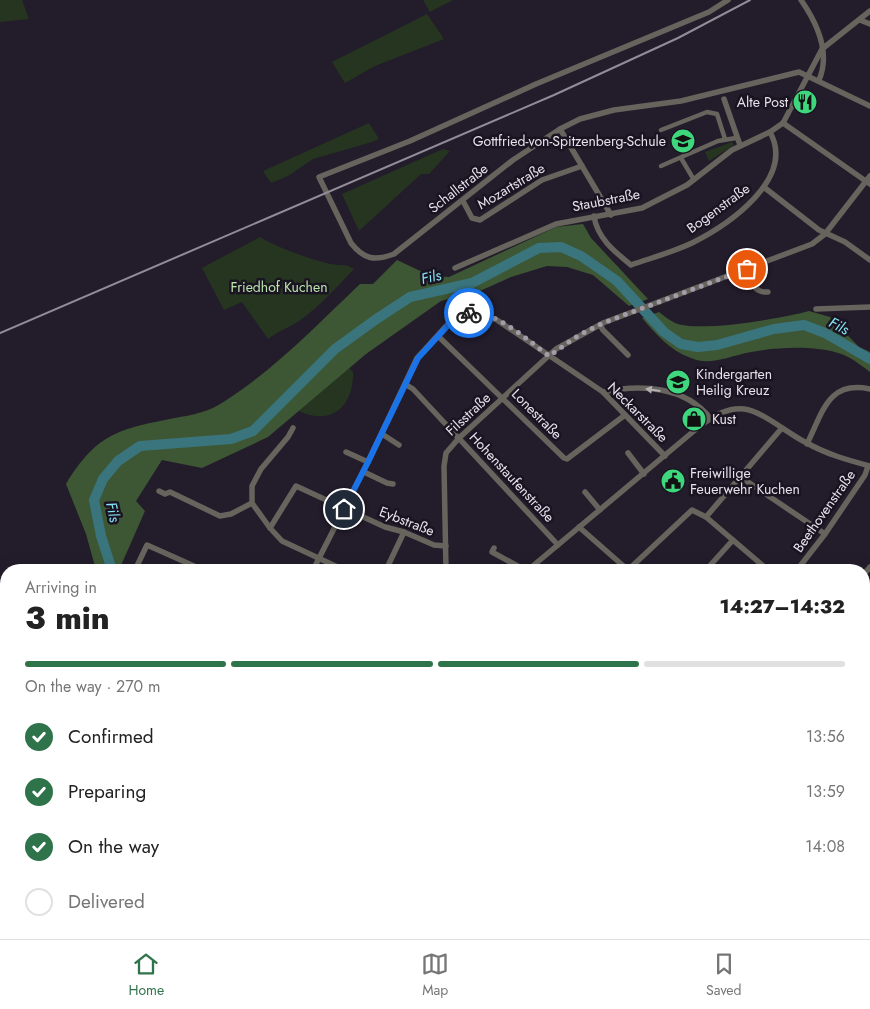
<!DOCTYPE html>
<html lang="en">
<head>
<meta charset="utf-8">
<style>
  :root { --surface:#fff; --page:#f6f6f6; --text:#222; --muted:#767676; --line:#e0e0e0; --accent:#2f734b }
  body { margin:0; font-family:Jost,sans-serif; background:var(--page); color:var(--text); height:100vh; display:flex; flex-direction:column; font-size:19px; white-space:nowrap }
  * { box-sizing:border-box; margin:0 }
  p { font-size:16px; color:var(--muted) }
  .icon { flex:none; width:28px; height:28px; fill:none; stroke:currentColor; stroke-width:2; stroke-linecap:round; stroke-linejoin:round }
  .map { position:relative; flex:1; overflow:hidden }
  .sheet { position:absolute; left:0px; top:564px; width:870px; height:376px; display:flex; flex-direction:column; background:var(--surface); border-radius:20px 20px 0 0; box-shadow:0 5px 20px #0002 }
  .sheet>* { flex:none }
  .pin { position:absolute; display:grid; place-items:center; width:42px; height:42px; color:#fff; margin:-21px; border:2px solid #fff; border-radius:50%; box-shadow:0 1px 5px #0007 }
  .courier { position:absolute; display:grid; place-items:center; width:50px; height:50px; margin:-25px; border:4px solid #1a73e8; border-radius:50%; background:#fff; color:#222; box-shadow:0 1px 6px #0007 }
  .summary em { font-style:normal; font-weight:800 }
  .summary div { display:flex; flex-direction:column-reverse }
  .summary { display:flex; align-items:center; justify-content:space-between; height:85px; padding:0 25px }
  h1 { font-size:32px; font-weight:800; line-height:38px }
  .bar { display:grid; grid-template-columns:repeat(4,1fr); gap:8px 5px; align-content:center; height:60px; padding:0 25px }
  .bar i { height:6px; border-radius:4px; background:var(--line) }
  .bar .selected { background:var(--accent) }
  .bar p { grid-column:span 4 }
  ol { padding:0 25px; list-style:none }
  li { display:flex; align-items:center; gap:15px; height:55px }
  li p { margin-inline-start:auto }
  li .icon { padding:5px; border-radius:50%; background:var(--accent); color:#fff; stroke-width:4 }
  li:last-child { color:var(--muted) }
  li i { width:28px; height:28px; border:2px solid var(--line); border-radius:50% }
  .menu { display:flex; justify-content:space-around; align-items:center; height:70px; border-top:1px solid var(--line); background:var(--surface); font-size:14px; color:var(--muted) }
  .menu a { display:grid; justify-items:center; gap:2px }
  .menu .selected { color:var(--accent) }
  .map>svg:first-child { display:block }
  .green { fill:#253520 }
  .forest { fill:#3d5734 }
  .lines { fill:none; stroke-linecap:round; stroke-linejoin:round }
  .stream { stroke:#3a757e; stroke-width:2 }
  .river { stroke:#3a757e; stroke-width:10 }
  .pedestrian { stroke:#66645c; stroke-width:4.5 }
  .minor { stroke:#66645c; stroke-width:5.5 }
  .primary { stroke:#ada998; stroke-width:9 }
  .rail { stroke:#928c98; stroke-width:2 }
  .oneway { fill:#b3b0b2 }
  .done { stroke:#a29da8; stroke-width:5; stroke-dasharray:0 9 }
  .route { stroke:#1a73e8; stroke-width:6 }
  .labels { text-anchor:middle; stroke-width:5; stroke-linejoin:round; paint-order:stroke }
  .poi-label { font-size:14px; fill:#e7e2ec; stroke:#1a1321; text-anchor:start }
  .street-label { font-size:14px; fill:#e7e2ec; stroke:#1a1321 }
  .park-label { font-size:14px; fill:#b9e6aa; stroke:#1a1321 }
  .water-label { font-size:15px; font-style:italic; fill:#84e4f3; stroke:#1a1321 }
</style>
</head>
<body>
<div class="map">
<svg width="870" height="939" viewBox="0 0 870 939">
  <rect width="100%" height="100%" fill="#231c2b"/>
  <!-- green -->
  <g class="green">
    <path d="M0 0H22L29 19 0 22Z"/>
    <path d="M423 0H453L430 12Z"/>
    <path d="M427 14 444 39 375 66 345 83 332 62Z"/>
    <path d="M369 123 379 139 372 142 313 159 288 176 271 183 263 171Z"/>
    <path d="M732 142 734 145 709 161 705 152Z"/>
    <path d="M443 149 450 151 429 174H421L359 231 342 194Z"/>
    <path d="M260 237C276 247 312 260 331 264 340 266 345 263 354 269 337 287 319 307 299 321 288 328 280 330 268 339L242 302 224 310 202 268Z"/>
    <path d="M338 357 353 372C354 405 332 427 299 411L291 393Z"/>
    <path d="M6 718V836L0 842V784L6 779 0 777V720Z"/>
    <path d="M6 877V901L0 893V883Z"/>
    <path d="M870 907V939H852L850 936 844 939 848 934H864V913Z"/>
    <path d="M29 934H130L122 939H32Z"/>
    <path d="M230 934H278L270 939H222Z"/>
  </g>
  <!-- forest -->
  <g class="forest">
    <path d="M583 224 591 238 648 299 629 306 593 275 567 267 547 266 511 277 480 291 441 301 366 354 268 437 202 468 162 460 136 501 145 511 119 570H96L86 534 66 484C97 433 119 429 175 418 192 415 209 412 225 401 275 369 317 325 360 284H373L397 260 431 276 449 277 556 227Z"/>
    <path d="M809 311 830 317 859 347 870 352V372C863 367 856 361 848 357 823 344 773 347 746 353 728 357 709 366 691 358 669 350 656 334 642 318L659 312C664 316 669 320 675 323 698 333 784 318 809 311Z"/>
    <path d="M6 689V718L0 720V693Z"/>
  </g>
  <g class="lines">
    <!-- stream -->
    <g class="stream">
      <path d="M0 721 6 718"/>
      <path d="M445 939 446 934"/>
      <path d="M592 939V934"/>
    </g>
    <!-- river -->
    <g class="river">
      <path d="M112 570 101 536 94 500 103 479 118 461 140 446 231 439 253 431 335 349 375 320 410 297 472 283 539 248 561 247 581 256 617 281 664 332 681 344 698 347 717 345 774 329 804 325 825 333 870 359"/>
      <path d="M0 708 6 705"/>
    </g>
    <!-- pedestrian -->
    <g class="pedestrian">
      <path d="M661 130 707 112 717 114 725 139"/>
      <path d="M681 158 694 180"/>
      <path d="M661 166 718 141 736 138"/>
    </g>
    <!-- minor -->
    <g class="minor">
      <path d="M728 0 709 12 536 84 410 141 319 177 351 243C364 260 375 261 394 254L513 160 560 129 580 119 614 110 681 101 799 72 870 106"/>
      <path d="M801 0C817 23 831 52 819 80"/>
      <path d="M860 20 870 24"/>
      <path d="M724 99 740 145"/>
      <path d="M783 123 870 184"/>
      <path d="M560 129 611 215"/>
      <path d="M765 188 819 230 845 242 870 260"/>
      <path d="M463 201 472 218 480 220 542 180 582 166"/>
      <path d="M594 216C597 238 615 252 631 265 651 258 673 252 692 243 728 225 796 179 770 132"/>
      <path d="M455 268 556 224 642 208 687 185 732 150 770 132 783 123 822 49 870 11"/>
      <path d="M747 269C751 281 753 293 768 292"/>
      <path d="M816 309 870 307"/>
      <path d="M600 325 603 330 628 355"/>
      <path d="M438 336 564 458 567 459 625 415"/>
      <path d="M405 384 413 389 558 545"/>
      <path d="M603 392C640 384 685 386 710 418"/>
      <path d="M293 428 288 437 261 469 252 486V503L270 528 282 541 344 570"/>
      <path d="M382 434 399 445"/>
      <path d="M807 444C823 412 828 380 870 389"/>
      <path d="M346 452 368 462"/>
      <path d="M628 453 644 474"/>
      <path d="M364 472 387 483 393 484"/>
      <path d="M742 478 825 534"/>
      <path d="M159 491 165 494 170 492 220 516 231 514 252 503"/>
      <path d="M585 492 600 510"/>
      <path d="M706 517 781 429"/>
      <path d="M579 527 628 570"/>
      <path d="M270 528 296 486 385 527 404 532 434 545 446 546"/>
      <path d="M494 548 492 552 525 570"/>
      <path d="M135 570 147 545 203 570"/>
      <path d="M313 570 368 462 417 358 447 325 464 314 475 312 497 320 603 392 665 456"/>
      <path d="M386 570 404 532"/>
      <path d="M446 570 444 466 446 453 459 438 556 349 603 323 812 244 825 234 870 176"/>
      <path d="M528 570 701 425C714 416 728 407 744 409 762 411 787 433 805 442 826 454 847 460 870 466"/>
      <path d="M628 570 692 510 706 517 768 570"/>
      <path d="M706 570 733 540"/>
      <path d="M797 570 825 534 865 475 868 466"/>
      <path d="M864 574 870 567"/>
    </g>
    <!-- primary -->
    <g class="primary">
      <path d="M864 651 870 647"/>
      <path d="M207 939 215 934"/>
    </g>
    <!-- rail -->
    <path class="rail" d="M0 333 554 95 678 38 750 0"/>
  </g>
  <!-- one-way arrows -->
  <defs><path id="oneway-solid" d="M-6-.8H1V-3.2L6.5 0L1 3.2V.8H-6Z" transform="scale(1.25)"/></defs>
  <use class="oneway" href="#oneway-solid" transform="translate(653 390) rotate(-172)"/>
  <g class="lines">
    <!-- done -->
    <path class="done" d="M469 313C495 310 529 341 549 356L579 335 603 323 747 269"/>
    <!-- route -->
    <path class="route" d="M344 509 368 462 418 358 452 321 469 313"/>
  </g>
  <!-- icons -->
  <defs>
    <symbol id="restaurant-disc" viewBox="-11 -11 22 22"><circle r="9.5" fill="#3ed77d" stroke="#1a1321"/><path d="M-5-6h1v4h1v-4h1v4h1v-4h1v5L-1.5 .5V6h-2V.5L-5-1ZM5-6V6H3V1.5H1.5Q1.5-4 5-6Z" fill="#111"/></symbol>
    <symbol id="school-disc" viewBox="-11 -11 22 22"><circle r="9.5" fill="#3ed77d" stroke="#1a1321"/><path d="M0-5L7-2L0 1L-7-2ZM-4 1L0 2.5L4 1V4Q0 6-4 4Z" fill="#111"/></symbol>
    <symbol id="shop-disc" viewBox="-11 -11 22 22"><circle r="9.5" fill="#3ed77d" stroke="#1a1321"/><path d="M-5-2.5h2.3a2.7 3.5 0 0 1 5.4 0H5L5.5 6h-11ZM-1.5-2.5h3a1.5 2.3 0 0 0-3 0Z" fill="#111"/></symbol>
    <symbol id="civic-disc" viewBox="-11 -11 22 22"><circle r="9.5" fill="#3ed77d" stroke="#1a1321"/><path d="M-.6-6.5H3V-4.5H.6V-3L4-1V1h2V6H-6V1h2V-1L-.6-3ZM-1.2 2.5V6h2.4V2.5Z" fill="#111"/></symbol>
  </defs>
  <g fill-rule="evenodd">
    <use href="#restaurant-disc" x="791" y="88" width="28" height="28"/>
    <use href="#school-disc" x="669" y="127" width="28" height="28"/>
    <use href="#school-disc" x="664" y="368" width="28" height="28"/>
    <use href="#shop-disc" x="680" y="405" width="28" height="28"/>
    <use href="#civic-disc" x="659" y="467" width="28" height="28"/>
  </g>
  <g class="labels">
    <!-- poi labels -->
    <g class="poi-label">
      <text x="788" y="107" text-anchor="end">Alte Post</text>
      <text x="666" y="146" text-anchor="end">Gottfried-von-Spitzenberg-Schule</text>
      <text x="696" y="379">Kindergarten<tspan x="696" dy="16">Heilig Kreuz</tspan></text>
      <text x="712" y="424">Kust</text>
      <text x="690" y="478">Freiwillige<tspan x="690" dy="16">Feuerwehr Kuchen</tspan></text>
    </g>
    <!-- street labels -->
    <g class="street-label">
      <text transform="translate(511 186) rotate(-31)" y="5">Mozartstraße</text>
      <text transform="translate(458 188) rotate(-38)" y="5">Schallstraße</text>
      <text transform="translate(606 200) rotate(-11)" y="5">Staubstraße</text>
      <text transform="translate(718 208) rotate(-36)" y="5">Bogenstraße</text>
      <text transform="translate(638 412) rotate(45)" y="5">Neckarstraße</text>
      <text transform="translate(468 414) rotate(-43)" y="5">Filsstraße</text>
      <text transform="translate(537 414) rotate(45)" y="5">Lonestraße</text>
      <text transform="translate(512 477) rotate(47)" y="5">Hohenstaufenstraße</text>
      <text transform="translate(824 511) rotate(-55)" y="5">Beethovenstraße</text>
      <text transform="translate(407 521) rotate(21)" y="5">Eybstraße</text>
    </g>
    <!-- park labels -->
    <g class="park-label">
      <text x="279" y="292">Friedhof Kuchen</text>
    </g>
    <!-- water labels -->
    <g class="water-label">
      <text transform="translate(431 277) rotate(-13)" y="5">Fils</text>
      <text transform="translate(839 326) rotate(27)" y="5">Fils</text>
      <text transform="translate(113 512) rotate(78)" y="5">Fils</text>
    </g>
  </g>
</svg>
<div class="pin" style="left:747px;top:269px;background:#ea580c"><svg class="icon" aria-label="bag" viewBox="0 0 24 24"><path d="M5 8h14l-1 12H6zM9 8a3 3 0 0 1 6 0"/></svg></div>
<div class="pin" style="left:344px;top:509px;background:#1f2937"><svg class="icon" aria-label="home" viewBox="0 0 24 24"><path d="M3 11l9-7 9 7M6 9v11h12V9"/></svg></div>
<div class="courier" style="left:469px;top:313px"><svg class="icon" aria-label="bike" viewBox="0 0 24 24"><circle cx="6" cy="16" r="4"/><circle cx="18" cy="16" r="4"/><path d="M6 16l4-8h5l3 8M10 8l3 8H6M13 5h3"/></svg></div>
<section class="sheet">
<div class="summary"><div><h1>3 min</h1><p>Arriving in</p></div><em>14:27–14:32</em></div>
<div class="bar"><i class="selected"></i><i class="selected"></i><i class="selected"></i><i></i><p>On the way · 270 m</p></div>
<ol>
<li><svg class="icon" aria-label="check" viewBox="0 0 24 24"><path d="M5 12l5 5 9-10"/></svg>Confirmed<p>13:56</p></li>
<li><svg class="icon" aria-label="check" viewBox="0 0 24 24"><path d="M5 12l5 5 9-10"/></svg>Preparing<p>13:59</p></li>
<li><svg class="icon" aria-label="check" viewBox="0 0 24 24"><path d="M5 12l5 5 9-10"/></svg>On the way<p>14:08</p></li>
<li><i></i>Delivered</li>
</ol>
</section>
</div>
<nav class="menu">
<a class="selected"><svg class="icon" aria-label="home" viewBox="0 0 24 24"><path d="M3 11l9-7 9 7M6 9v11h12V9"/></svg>Home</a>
<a><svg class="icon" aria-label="map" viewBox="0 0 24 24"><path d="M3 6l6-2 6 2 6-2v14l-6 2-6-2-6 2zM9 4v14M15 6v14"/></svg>Map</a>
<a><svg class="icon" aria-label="saved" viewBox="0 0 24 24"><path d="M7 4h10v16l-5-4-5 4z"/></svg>Saved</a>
</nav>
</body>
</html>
